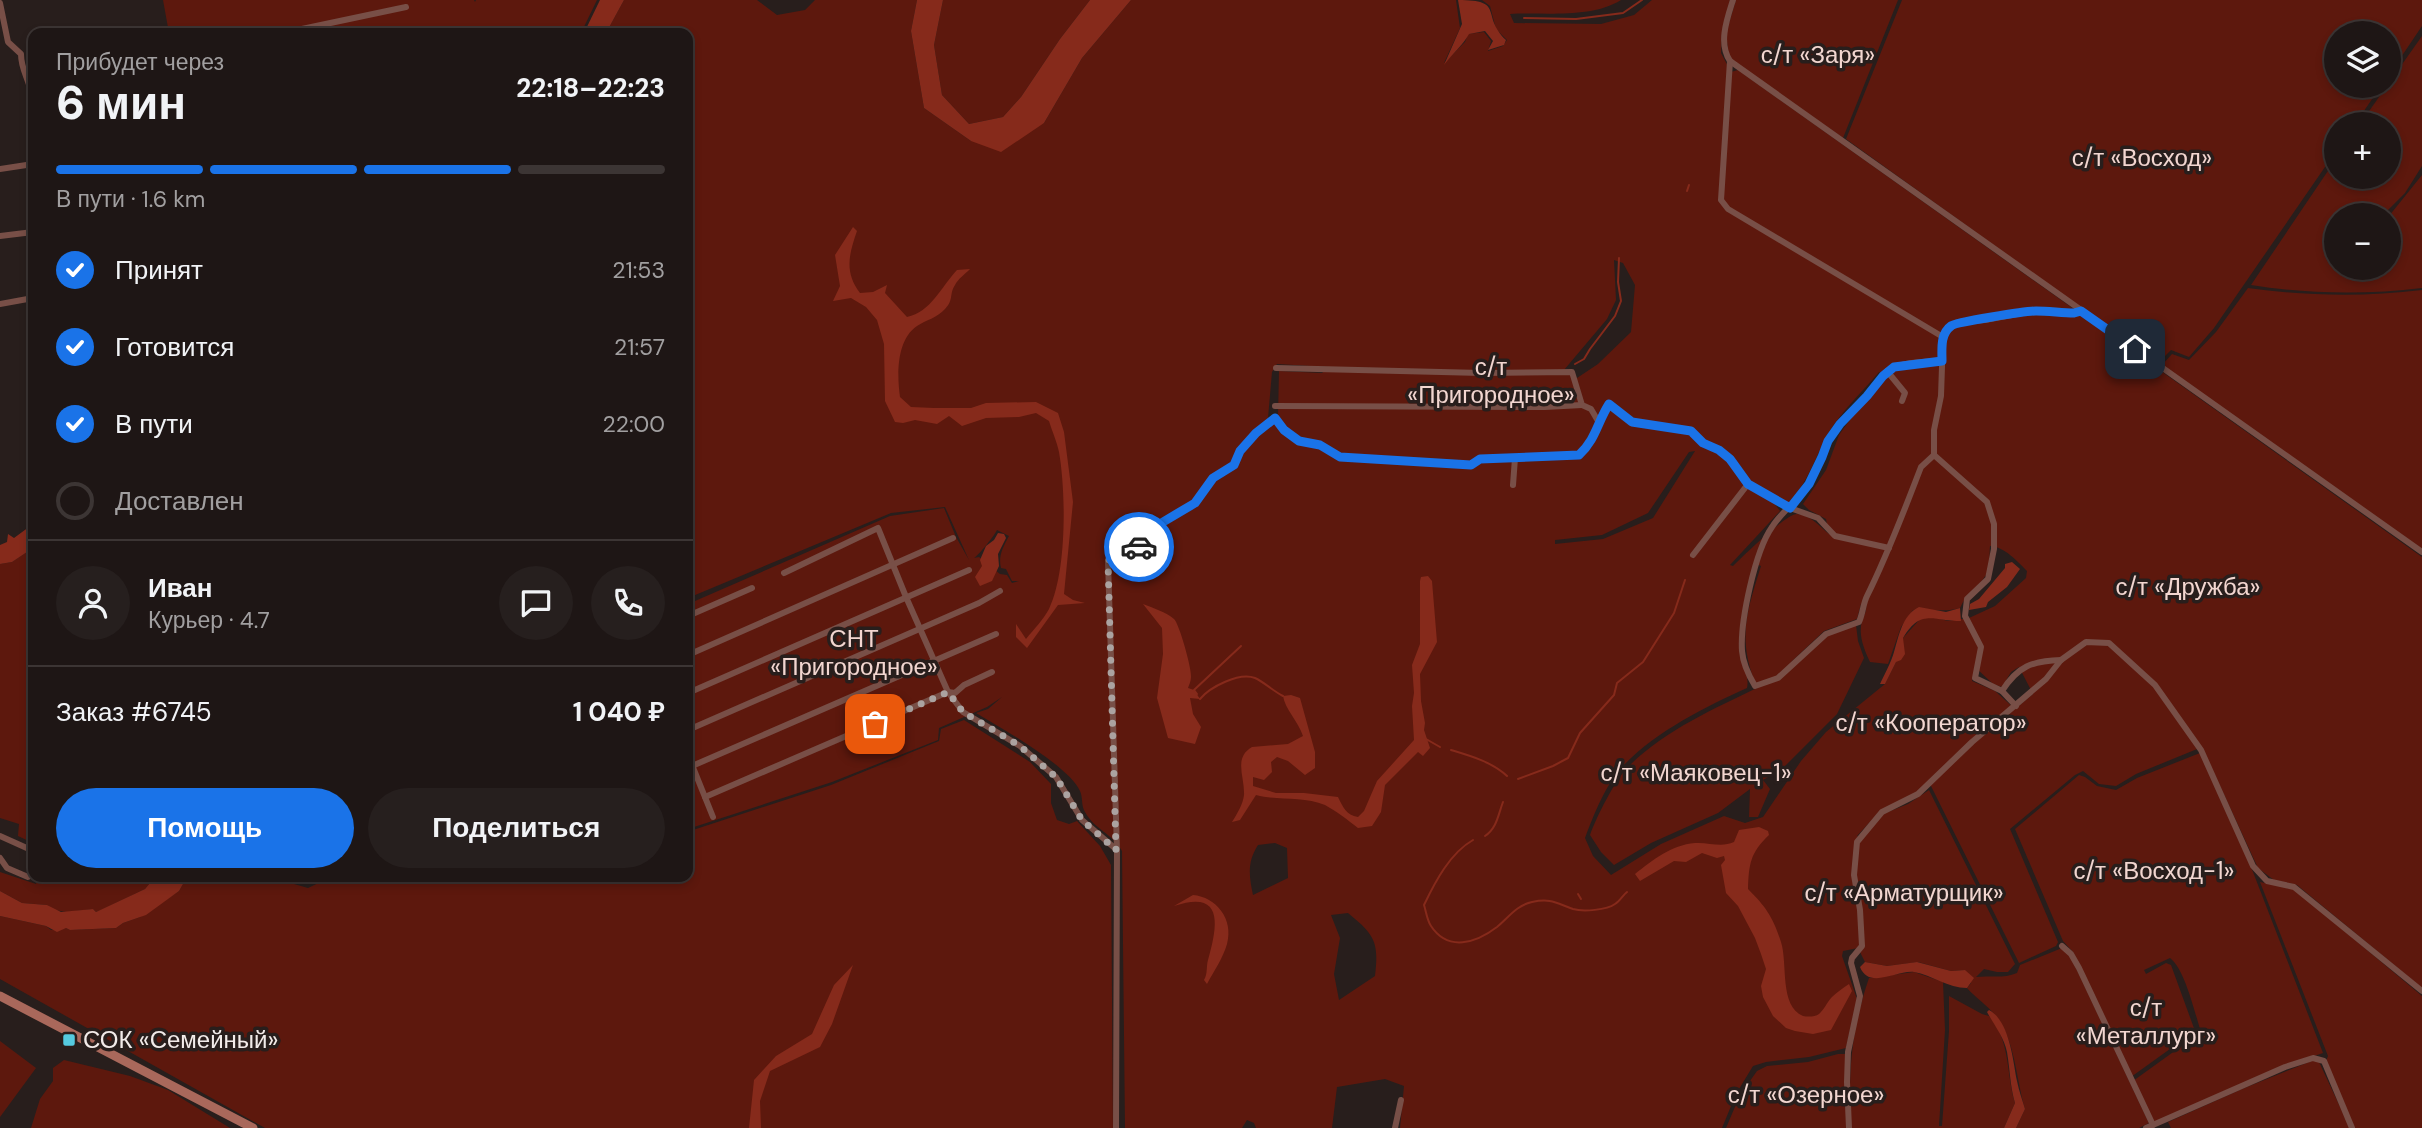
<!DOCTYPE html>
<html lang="ru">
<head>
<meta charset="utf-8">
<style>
  :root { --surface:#1e1615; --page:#261f1e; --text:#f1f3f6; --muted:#a19fa0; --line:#3c3534; --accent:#1a73e8 }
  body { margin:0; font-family:"DM Sans",sans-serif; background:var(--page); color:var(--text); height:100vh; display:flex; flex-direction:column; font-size:26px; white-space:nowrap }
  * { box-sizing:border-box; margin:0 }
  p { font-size:23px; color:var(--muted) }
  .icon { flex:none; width:38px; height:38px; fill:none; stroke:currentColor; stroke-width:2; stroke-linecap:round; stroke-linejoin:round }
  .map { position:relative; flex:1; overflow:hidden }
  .sheet { position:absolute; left:28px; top:28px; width:665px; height:854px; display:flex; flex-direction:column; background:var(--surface); border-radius:14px; box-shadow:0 4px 10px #0003,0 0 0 2px var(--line) }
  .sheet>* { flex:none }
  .tools { position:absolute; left:2324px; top:21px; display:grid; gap:14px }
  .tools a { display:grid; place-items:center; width:77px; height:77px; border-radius:50%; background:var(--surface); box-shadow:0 4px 10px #0003,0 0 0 2px var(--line); font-size:35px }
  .pin { position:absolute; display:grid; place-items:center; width:60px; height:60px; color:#fff; margin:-30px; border-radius:14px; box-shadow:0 4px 10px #0006 }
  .courier { position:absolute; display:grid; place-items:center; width:70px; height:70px; margin:-35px; border:5px solid #1a73e8; border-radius:50%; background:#fff; color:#222; box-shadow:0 2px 9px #0007 }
  .summary em { font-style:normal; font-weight:800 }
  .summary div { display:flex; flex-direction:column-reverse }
  .summary { display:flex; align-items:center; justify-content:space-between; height:119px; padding:0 28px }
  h1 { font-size:46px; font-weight:800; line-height:52px }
  .bar { display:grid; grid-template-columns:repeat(4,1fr); gap:10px 7px; align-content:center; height:84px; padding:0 28px }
  .bar i { height:9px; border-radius:5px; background:var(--line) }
  .bar .active { background:var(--accent) }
  .bar p { grid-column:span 4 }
  .line { display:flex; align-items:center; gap:18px; padding:0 28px; border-top:2px solid var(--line) }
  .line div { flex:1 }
  .round { display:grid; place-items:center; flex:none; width:74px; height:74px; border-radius:37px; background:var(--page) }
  ol { padding:0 28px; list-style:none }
  li { display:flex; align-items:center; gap:21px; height:77px }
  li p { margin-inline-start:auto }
  li .icon { padding:7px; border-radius:50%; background:var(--accent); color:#fff; stroke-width:4 }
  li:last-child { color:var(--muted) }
  li i { width:38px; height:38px; border:4px solid var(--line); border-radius:50% }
  .primary-button { display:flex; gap:14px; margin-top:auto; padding:14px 28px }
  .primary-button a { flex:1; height:80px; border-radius:42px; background:var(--accent); color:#fff; font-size:28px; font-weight:800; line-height:80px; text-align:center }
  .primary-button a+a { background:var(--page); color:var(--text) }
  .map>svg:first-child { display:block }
  .green { fill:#5d180d; fill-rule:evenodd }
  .water { fill:#862a1b }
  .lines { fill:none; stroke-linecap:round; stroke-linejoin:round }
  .stream { stroke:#862a1b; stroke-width:2 }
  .street { stroke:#784f47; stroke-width:6 }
  .secondary { stroke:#a9685b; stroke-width:9 }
  .done { stroke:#aba3a1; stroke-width:7; stroke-dasharray:0 12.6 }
  .route { stroke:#1a73e8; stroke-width:9 }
  .poi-dot { fill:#55cadf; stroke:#281e1c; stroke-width:2.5 }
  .labels { text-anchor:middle; stroke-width:7; stroke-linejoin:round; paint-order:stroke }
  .park-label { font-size:24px; fill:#f2d6d0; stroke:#281e1c }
  .poi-label { font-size:24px; fill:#f2ebe9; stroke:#281e1c; text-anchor:start }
</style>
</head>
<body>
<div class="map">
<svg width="2422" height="1128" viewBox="0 0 2422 1128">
  <rect width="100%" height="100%" fill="#281e1c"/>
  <!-- green -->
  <g class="green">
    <path d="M163 0H474L475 2 476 0H597L581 33H169Z"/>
    <path d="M624 0H757L777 15 805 10 815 0H917L911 31 924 108 971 141 1044 123 1082 58 1131 0H1456L1460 28 1444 63 1465 42 1468 34 1484 32 1491 41 1488 51 1503 46 1507 40 1496 29 1490 6 1482 0H1621C1591 19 1543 12 1510 14L1514 23 1601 24 1634 15 1652 0H1730L1722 33 1721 53 1731 72 1738 70 2422 557V988L2297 885 2274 880 2258 868 2202 747 2136 774 2116 786 2099 784 2083 771 2075 775 2010 829 2058 942 2056 946 2019 963 1929 782 1917 793 1881 810 1857 836 1862 838 1883 814 1908 804 1929 790 2015 964 2008 972H1997L1984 969 1976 977C1990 975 2003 979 2017 973L2020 965 2062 948 2070 955 2149 1123 2139 1128H2016L2025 1109C2016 1079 2015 1038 1995 1015 1988 1006 1975 997 1967 988L1971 983 1965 970 1951 971 1918 962 1887 966 1865 962 1858 948 1843 951 1842 956 1857 999 1846 1048 1809 1057 1766 1062 1753 1066 1736 1094 1722 1128H1400L1404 1086 1385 1079 1337 1087 1332 1128H1256L1254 1123 1247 1120 1242 1128H1125L1122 851C1113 834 1094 829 1085 812 1081 806 1083 797 1080 791 1069 766 1001 728 976 713L988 709 1002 697 987 707 939 728 938 740 832 782 694 827 688 816V602L695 601 890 516 944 508 956 537 969 560 945 507 891 513 688 598V33H606ZM1614 260 1623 263 1635 285 1631 332 1598 364 1577 378 1564 370 1607 319 1616 300ZM1277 364 1328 367 1322 373 1279 371 1278 417 1268 418 1272 372ZM1879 372 1883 373 1839 435 1826 470 1803 504 1809 510 1826 519 1829 534C1819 526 1811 515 1797 514 1787 513 1742 557 1733 566L1730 565 1780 511 1766 492 1787 504C1808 484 1815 457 1829 432 1842 411 1863 391 1879 372ZM1695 451 1653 518 1603 539 1555 544V540L1602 535 1648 513 1689 452ZM997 530 1009 536C1003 547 998 556 1001 568L1006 569 1012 581H1019L1012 583 1007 575 1000 574 979 557 974 558C978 556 995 535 997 530ZM1990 546C2005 547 2017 561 2027 571L2026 578 1995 606 1969 618 1948 621 1928 616 1921 618 1903 638V648L1885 684 1826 732 1801 761 1763 817 1745 823 1724 816 1661 844 1611 875 1593 856 1585 838C1594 814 1606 784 1623 766 1655 732 1705 707 1747 688 1750 674 1740 660 1740 645 1740 616 1746 591 1754 563L1761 566C1746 614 1737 639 1757 688 1713 709 1662 732 1627 768 1615 780 1596 818 1590 835L1601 852 1614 865 1651 843 1718 813 1750 789 1749 817H1758L1770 789 1763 780 1781 770 1837 714 1864 658 1858 641 1856 625 1828 634 1790 663 1824 631 1857 619 1861 604H1866C1867 612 1864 614 1862 621 1858 635 1864 649 1870 662L1888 664 1901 627 1913 610C1930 608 1944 613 1960 608 1967 592 1978 588 1986 575 1991 567 1989 555 1990 546ZM1975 667 1993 684 2002 687 2011 672 2019 667 2033 694 2015 709 1995 691 1972 681ZM1275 843 1287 848 1288 878 1253 895C1249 876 1247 862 1258 845ZM1348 913C1375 935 1379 942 1375 976L1339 1000 1334 974 1340 938 1331 915Z"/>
    <path d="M943 0H1090L1060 39 1021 97 1003 117 969 124 942 95 934 45Z"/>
    <path d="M1736 0H1898L1843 138 1729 58 1726 33Z"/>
    <path d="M1902 0H2422V26L2389 75V33H2336V86H2381L2355 124H2336V151L2214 328 2189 357 2171 350 2158 363 1846 139Z"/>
    <path d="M2422 36V166L2405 193 2383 215H2336V268H2389V216L2422 175V288C2365 295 2307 294 2251 285L2336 159V177H2389V124H2360Z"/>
    <path d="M2248 288C2306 296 2364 297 2422 290V549L2162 365 2172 354 2189 360 2216 332Z"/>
    <path d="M33 548V843L18 836 19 824 0 818V564L12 562Z"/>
    <path d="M964 720 1030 762 1051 784V803L1057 820 1069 824 1077 821 1100 846 1111 865 1113 1128H265L0 979V916L46 926 51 930 66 928 70 930 116 928 123 923 140 917 179 891 187 877 273 878 308 888 331 877H688V822L693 830 831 785 939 741 941 729Z"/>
    <path d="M2200 753 2253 872 2323 1053 2285 1066 2154 1123 2133 1081 2201 1032C2195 1014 2185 969 2170 958L2144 970 2146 974 2166 963 2171 965 2195 1031 2131 1077 2073 952 2063 941 2015 829 2079 775 2085 777 2097 786 2116 790 2137 778Z"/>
    <path d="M0 872 36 884 38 877H155L145 889 101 910 96 912 93 909 67 912 54 910 47 905 22 903 0 891Z"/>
    <path d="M2260 882 2294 889 2422 996V1128H2354L2326 1061 2328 1056Z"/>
    <path d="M1914 972 1943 982 1945 1030 1939 1126H1942L1949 1031V996L1982 1014 1989 1016C2011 1041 2006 1074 2015 1103L2004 1128H1851C1848 1072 1851 1031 1869 978Z"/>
    <path d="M0 1041 36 1068 0 1117Z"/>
    <path d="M1838 1054H1846L1847 1128H1726L1740 1095 1757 1071 1767 1066 1808 1062Z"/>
    <path d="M64 1060 130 1076 168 1090 230 1128H31L40 1099 53 1081V1068Z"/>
    <path d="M2314 1060 2319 1062 2350 1128H2171L2168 1122 2242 1089Z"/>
  </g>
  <!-- water -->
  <g class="water">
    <path d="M600 0H624L606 33H584Z"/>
    <path d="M917 0H943L934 45 942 95 969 124 1003 117 1021 97 1060 39 1090 0H1131L1082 58 1044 123 1001 152 971 141 924 108 911 31Z"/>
    <path d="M1458 0C1506 0 1480 15 1506 40L1504 45 1488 50 1493 41 1485 31 1469 34C1463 45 1452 54 1444 65L1462 24Z"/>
    <path d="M853 227 857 231C849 254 844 272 860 293L873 292 887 285 885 293 907 317C931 312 941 287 957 270L970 269C965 274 958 279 955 285 949 294 954 300 945 309 937 318 926 320 917 326 896 340 897 376 900 397L911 407 934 408H971L986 403 1036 402 1058 413 1064 432 1073 502 1064 594 1073 600 1085 603 1058 605 1027 648 1016 637V624L1026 639C1034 629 1043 620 1049 609 1067 572 1066 492 1059 452 1057 442 1052 431 1049 421L1036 413 1019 417 986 418 962 426 949 416 937 424 915 420 903 423 895 422 885 401 884 344 877 320 866 307 851 298 833 301 840 286 835 255Z"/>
    <path d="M33 524V548L12 562 0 564V545L7 542 8 534 14 538Z"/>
    <path d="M998 533 1004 534 1006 538 998 554 999 566 992 581 980 586 975 577 982 566 980 560 986 546 994 540Z"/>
    <path d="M2012 562 2020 569 2007 587 1988 602 1986 607 1969 610 1970 604 1979 599 2005 568V564Z"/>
    <path d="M1428 576 1432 581 1437 642 1420 674 1421 701 1425 723 1424 730 1430 748 1423 756 1418 752 1385 785 1381 812 1372 826 1358 828C1348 820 1336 811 1325 805 1303 796 1278 801 1256 795L1240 820 1232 822C1237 814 1243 804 1244 795 1245 777 1233 758 1252 747L1288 744 1303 736C1298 721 1285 709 1283 696L1291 695 1300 698 1315 752V768L1305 775 1288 761 1277 757 1271 762 1272 772 1264 780 1253 777V786L1276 793H1304L1338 797C1343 807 1346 815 1358 817L1364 811 1377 781 1414 740 1412 706 1414 693 1412 665 1420 644V581L1421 577Z"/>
    <path d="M1143 604C1153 608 1166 612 1174 619 1179 623 1192 669 1191 677 1191 681 1189 685 1188 688L1194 690 1200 699 1190 698 1193 714 1201 727 1195 744 1168 738 1157 698 1163 654 1162 628Z"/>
    <path d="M1919 607 1946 612 1960 608 1961 621C1933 621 1921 608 1903 638L1905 654 1901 660 1896 662 1885 684H1880C1885 673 1891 663 1894 652 1899 636 1902 615 1919 607Z"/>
    <path d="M1759 827 1768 831 1769 835C1750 853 1749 864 1748 889 1766 907 1773 917 1781 942 1788 964 1779 1006 1803 1016 1808 1017 1815 1017 1819 1014 1824 1010 1827 1002 1832 997 1837 992 1843 988 1849 984L1852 991 1831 1030 1813 1034 1795 1031 1786 1028 1773 1016 1763 997 1761 986 1766 969 1761 954 1755 938 1738 906 1726 893 1721 865 1725 860 1724 856 1717 858 1702 853 1686 862 1674 861 1640 881 1635 874C1653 860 1671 845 1695 843 1709 842 1721 848 1734 842L1739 830Z"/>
    <path d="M155 877H187L179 891 146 915 123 923 116 928 70 930 66 928 57 932 46 926 0 916V891L22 903 47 905 61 912 93 909 96 912 145 889Z"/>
    <path d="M1193 895C1216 897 1234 919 1227 944 1223 958 1214 971 1207 984L1204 980C1208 973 1206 967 1208 960 1218 925 1224 889 1174 906Z"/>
    <path d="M1865 962 1887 966 1917 962 1951 971 1965 970 1974 978 1967 988C1948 988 1932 975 1914 972 1897 970 1869 990 1860 967Z"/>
    <path d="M853 965 832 1024 820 1047 770 1071 760 1101 761 1128H749L754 1080 776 1056 812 1034 834 985Z"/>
    <path d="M1989 1010C2010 1021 2013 1062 2017 1081 2019 1091 2022 1099 2025 1109L2016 1128H2004L2015 1103C2010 1086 2010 1070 2007 1052 2004 1037 1994 1025 1987 1012Z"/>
  </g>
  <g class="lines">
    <!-- stream -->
    <g class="stream">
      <path d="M1524 18 1576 19 1623 13 1642 0"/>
      <path d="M1687 191 1689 185"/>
      <path d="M1575 364 1584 359 1590 349 1615 316 1621 301 1618 282 1619 258"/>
      <path d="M1197 694 1194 690 1241 646"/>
      <path d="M1200 699C1210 687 1239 672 1255 678 1264 682 1273 691 1283 696"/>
      <path d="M1426 739 1440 747"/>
      <path d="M1451 750C1471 756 1492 762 1507 776"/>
      <path d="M1518 779 1553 766 1568 758 1580 733 1614 695 1617 683 1643 662 1674 613 1685 580"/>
      <path d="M1485 836C1497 828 1498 815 1503 802"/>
      <path d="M1473 840C1450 853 1435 882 1424 905 1426 911 1427 920 1431 926 1448 952 1476 943 1497 927 1508 918 1517 905 1532 902 1551 898 1556 903 1573 909 1583 912 1607 910 1615 904 1620 901 1623 895 1627 892"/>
      <path d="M1578 894 1581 899"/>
    </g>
    <!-- street -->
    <g class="street">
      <path d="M1733 0C1727 19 1718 43 1730 61L1721 200 1728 209 1943 337"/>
      <path d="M0 3 8 42 21 54C21 68 27 76 30 88 32 99 27 105 33 117"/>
      <path d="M283 33 406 7"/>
      <path d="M1730 61 2422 552"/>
      <path d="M0 169 33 164"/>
      <path d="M0 236 33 232"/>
      <path d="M0 304 33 298"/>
      <path d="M1942 361C1926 362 1903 361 1890 370 1881 376 1875 386 1869 394 1856 409 1840 421 1830 438 1822 452 1818 468 1810 482 1799 500 1782 511 1772 527 1755 551 1740 622 1742 651 1743 664 1749 676 1755 686L1778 678 1826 634 1859 622C1863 613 1863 604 1867 596 1888 554 1904 511 1921 467L1934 455V430L1941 396 1943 337 1951 326 1959 322 1985 320 2034 311 2074 313 2081 311"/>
      <path d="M1276 368 1482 373 1572 372 1582 405 1591 409 1598 421"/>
      <path d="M1887 371 1905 393 1902 401"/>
      <path d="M1275 406 1545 407 1582 405"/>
      <path d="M1934 455 1987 502 1994 524V549L1988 579 1967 599 1965 616 1981 647 1975 678 2002 691 2016 706"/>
      <path d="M1515 458 1579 455C1596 439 1597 423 1609 404L1632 422 1691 431 1704 443 1719 450 1730 459 1748 484 1790 508 1818 518 1835 536 1889 548"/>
      <path d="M1693 555 1748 484"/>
      <path d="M784 573 878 528 906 597 948 692 963 712 1020 746 1056 777 1082 820 1117 850 1116 1128"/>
      <path d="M688 616 752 588"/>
      <path d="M688 655 953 538"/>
      <path d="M2002 691C2018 666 2032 661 2061 660"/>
      <path d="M688 693 969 570"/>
      <path d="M688 730 979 603 1000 591"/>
      <path d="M688 755 713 817"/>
      <path d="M692 766 996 634"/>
      <path d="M705 797 948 692 955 693 964 685 992 672"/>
      <path d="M0 836 29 849 33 855"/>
      <path d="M1117 850 1108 561 1117 552 1142 547 1158 525 1195 503 1213 478 1234 465 1240 451 1257 433 1275 418 1284 430 1299 441 1320 445 1340 457 1471 465 1481 459 1515 458 1513 485"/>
      <path d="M0 858 7 868 28 877 33 874"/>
      <path d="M2062 946 2071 954 2079 968 2153 1125"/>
      <path d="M1395 1128 1401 1100"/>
      <path d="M1849 1128 1847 1082 1848 1052 1860 996 1851 963 1852 958 1862 946 1860 910 1854 875 1857 842 1882 812 1918 794 1972 742 2046 679 2061 660 2086 642 2109 643 2155 685 2201 750 2253 866 2267 881 2294 887 2422 991"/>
      <path d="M2146 1128 2285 1067 2313 1058 2324 1061 2352 1128"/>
    </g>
    <!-- secondary -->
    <path class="secondary" d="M0 996 253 1128"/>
  </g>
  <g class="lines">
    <!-- done -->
    <path class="done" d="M875 724 948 692 963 712 1020 746 1056 777 1082 820 1116 850 1108 561 1116 552 1139 547"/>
    <!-- route -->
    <path class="route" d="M1139 547H1142L1158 525 1195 503 1213 478 1234 465 1240 451 1256 433 1275 418 1284 430 1299 441 1320 445 1340 457 1471 465 1480 459 1579 455C1596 439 1597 423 1609 404L1632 422 1691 431 1703 443 1719 450 1730 459 1748 484 1790 508 1809 484 1822 457 1828 441 1840 424 1867 396 1883 376 1894 367 1942 361C1942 349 1940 334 1951 326 1955 322 2027 311 2036 311 2049 311 2062 313 2074 313L2081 311 2135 349"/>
  </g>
  <!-- markers -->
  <rect class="poi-dot" x="62" y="1033" width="14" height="14" rx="3.5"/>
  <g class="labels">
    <!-- park labels -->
    <g class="park-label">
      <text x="1818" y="63">с/т «Заря»</text>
      <text x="2142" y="166">с/т «Восход»</text>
      <text x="1491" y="375">с/т<tspan x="1491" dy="28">«Пригородное»</tspan></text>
      <text x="2188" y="595">с/т «Дружба»</text>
      <text x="854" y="647">СНТ<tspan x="854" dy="28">«Пригородное»</tspan></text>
      <text x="1931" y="731">с/т «Кооператор»</text>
      <text x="1696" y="781">с/т «Маяковец-1»</text>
      <text x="2154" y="879">с/т «Восход-1»</text>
      <text x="1904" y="901">с/т «Арматурщик»</text>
      <text x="2146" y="1016">с/т<tspan x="2146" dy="28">«Металлург»</tspan></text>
      <text x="1806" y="1103">с/т «Озерное»</text>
    </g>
    <!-- poi labels -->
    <g class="poi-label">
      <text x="83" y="1048">СОК «Семейный»</text>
    </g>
  </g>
</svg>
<div class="tools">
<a><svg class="icon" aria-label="layers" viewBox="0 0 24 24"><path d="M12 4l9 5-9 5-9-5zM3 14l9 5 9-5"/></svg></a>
<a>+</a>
<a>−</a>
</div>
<div class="pin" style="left:875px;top:724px;background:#ea580c"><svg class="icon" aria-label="bag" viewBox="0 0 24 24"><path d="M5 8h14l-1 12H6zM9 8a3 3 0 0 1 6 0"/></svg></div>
<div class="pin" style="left:2135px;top:349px;background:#1f2937"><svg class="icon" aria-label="home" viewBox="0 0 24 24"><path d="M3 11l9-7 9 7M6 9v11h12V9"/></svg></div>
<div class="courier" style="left:1139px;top:547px"><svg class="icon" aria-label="car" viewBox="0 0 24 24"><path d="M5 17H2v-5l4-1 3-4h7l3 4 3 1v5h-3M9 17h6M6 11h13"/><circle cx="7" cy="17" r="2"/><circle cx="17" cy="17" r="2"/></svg></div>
<section class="sheet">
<div class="summary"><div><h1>6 мин</h1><p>Прибудет через</p></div><em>22:18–22:23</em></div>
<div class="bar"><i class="active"></i><i class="active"></i><i class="active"></i><i></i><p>В пути · 1.6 km</p></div>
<ol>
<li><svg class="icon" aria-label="check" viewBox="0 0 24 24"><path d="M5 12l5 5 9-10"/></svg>Принят<p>21:53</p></li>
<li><svg class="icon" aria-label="check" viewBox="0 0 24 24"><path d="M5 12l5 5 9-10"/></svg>Готовится<p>21:57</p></li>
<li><svg class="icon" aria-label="check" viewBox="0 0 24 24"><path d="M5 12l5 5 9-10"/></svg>В пути<p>22:00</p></li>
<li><i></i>Доставлен</li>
</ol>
<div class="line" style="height:126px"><a class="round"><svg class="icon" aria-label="person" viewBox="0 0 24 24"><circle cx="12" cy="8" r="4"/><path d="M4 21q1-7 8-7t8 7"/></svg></a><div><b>Иван</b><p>Курьер · 4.7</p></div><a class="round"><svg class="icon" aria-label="chat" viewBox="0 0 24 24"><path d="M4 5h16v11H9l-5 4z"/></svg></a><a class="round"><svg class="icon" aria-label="phone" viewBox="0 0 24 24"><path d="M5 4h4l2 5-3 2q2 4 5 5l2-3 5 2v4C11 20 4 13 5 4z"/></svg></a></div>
<div class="line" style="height:91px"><div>Заказ #6745</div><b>1 040 ₽</b></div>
<div class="primary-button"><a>Помощь</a><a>Поделиться</a></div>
</section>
</div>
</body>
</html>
